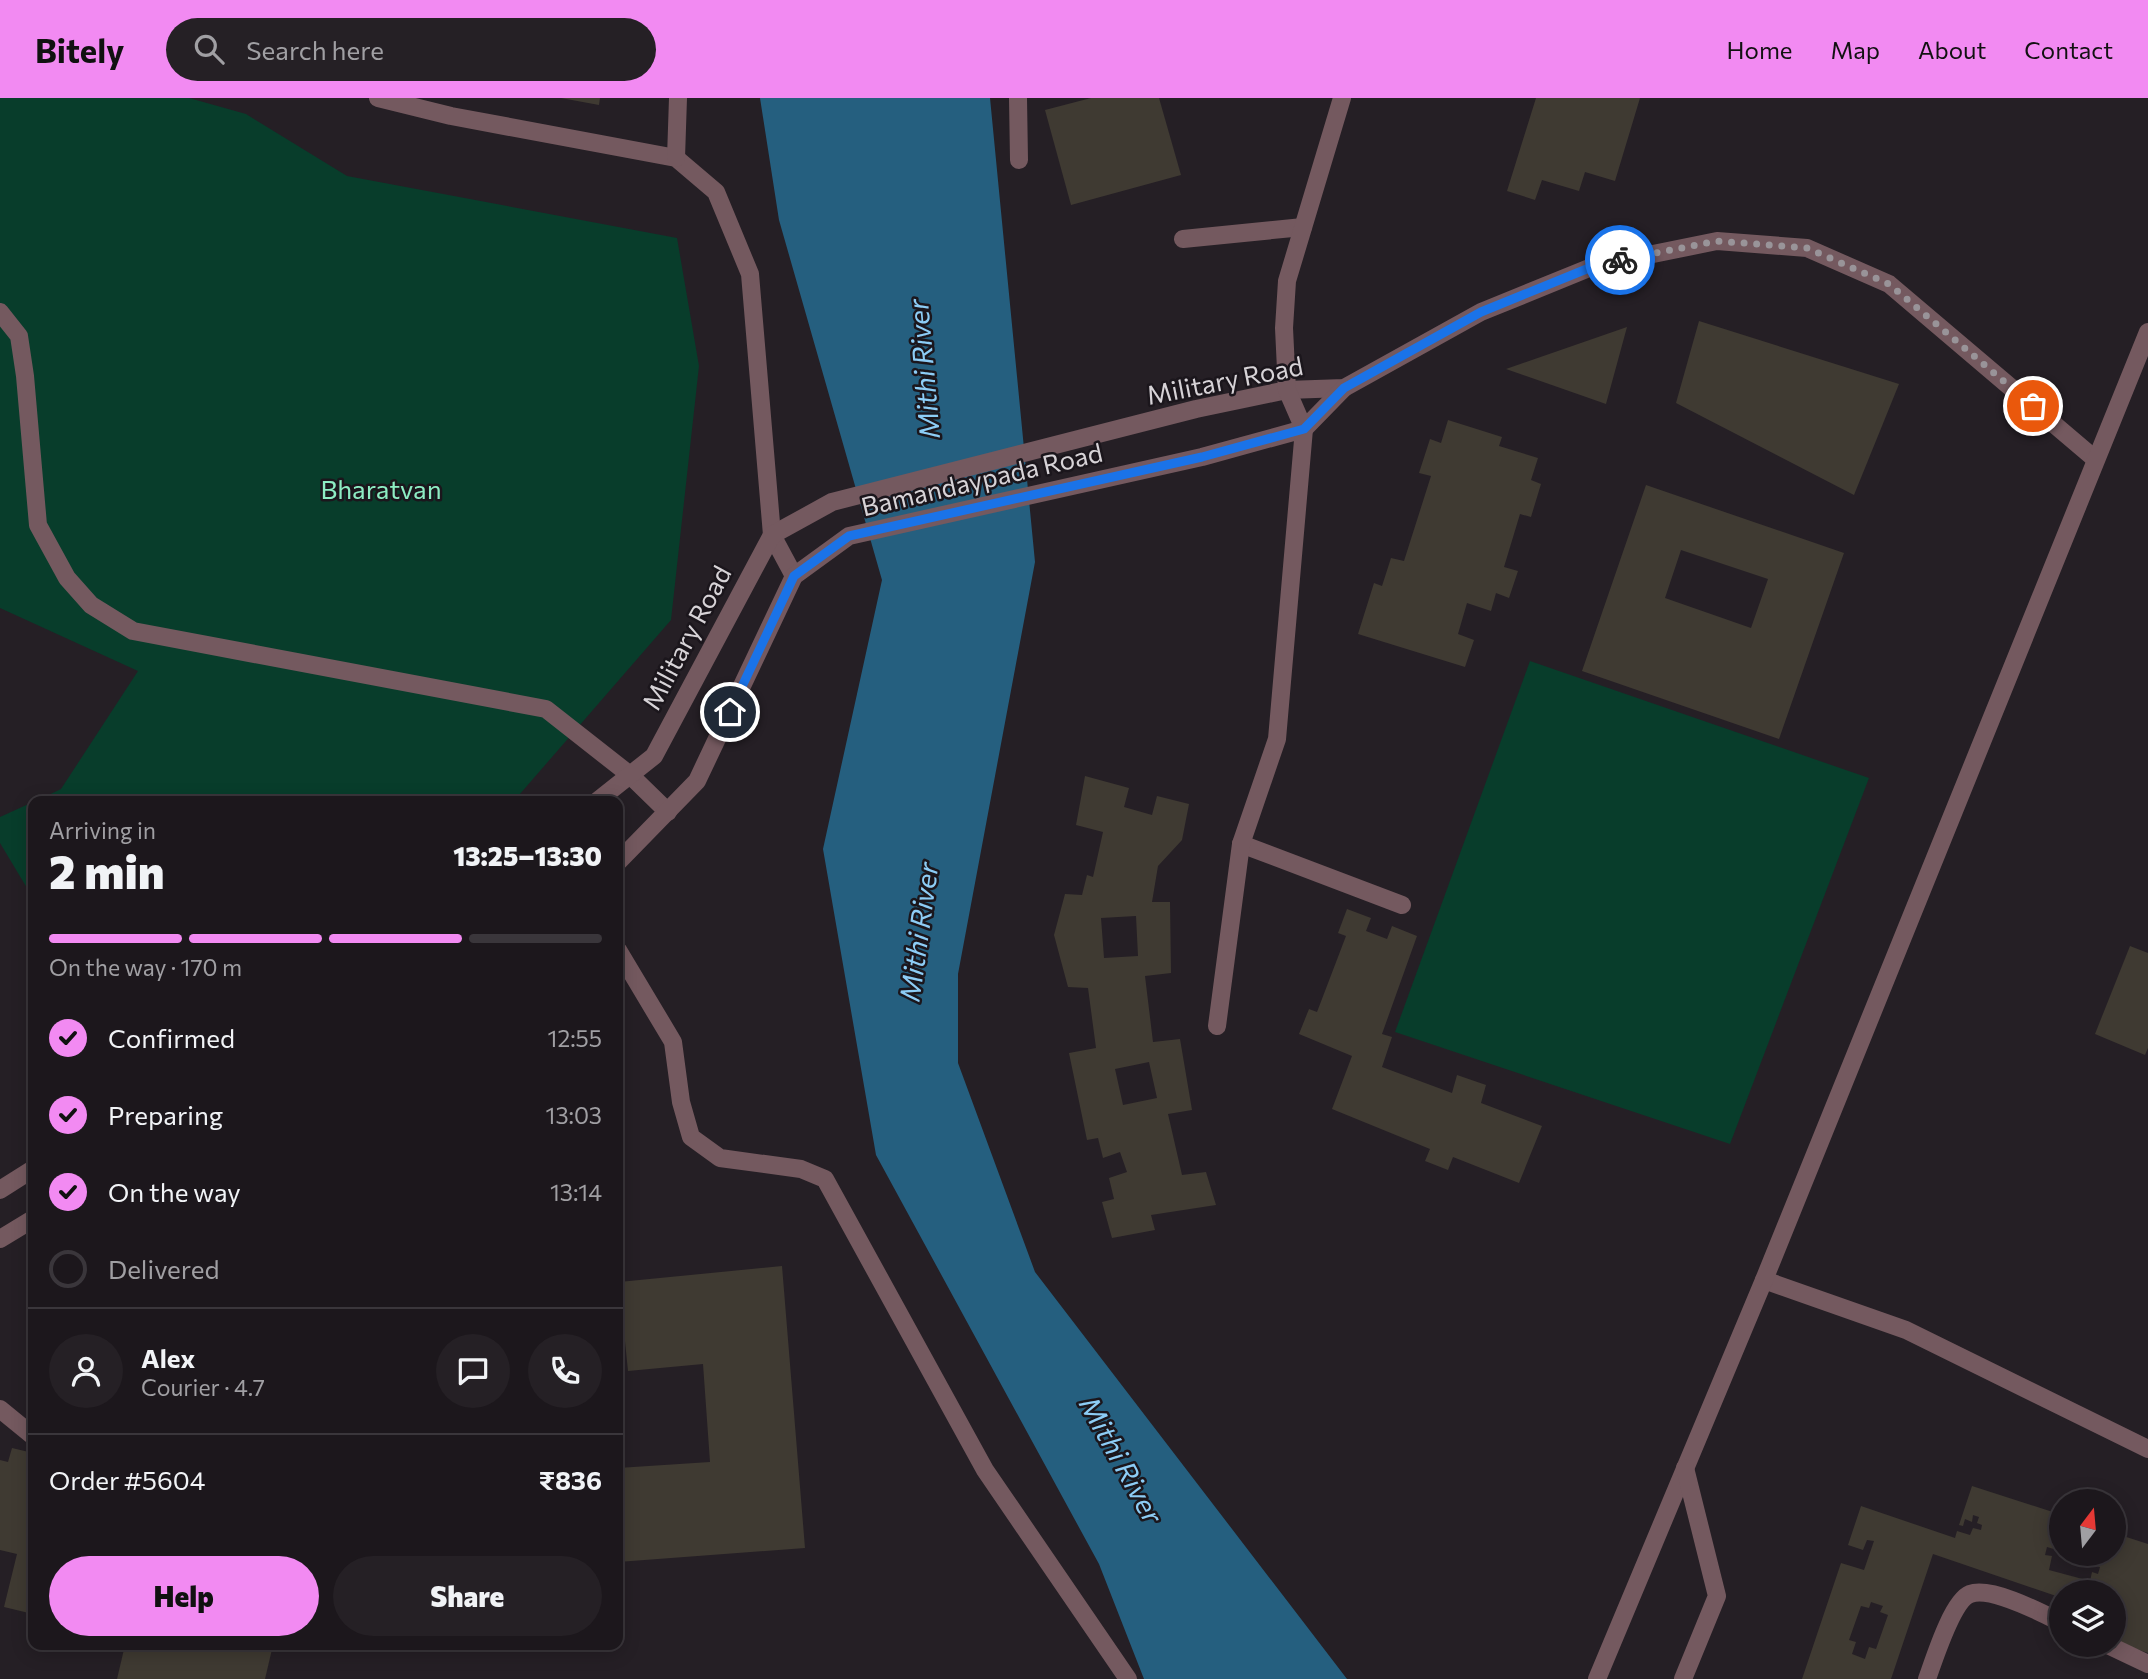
<!DOCTYPE html>
<html lang="en">
<head>
<meta charset="utf-8">
<style>
  :root { --surface:#1c171c; --page:#252025; --text:#f1f3f6; --muted:#a09fa3; --line:#3a363b; --accent:#f28af2 }
  body { margin:0; font-family:Commissioner,sans-serif; background:var(--page); color:var(--text); height:100vh; display:flex; flex-direction:column; font-size:26px; white-space:nowrap }
  * { box-sizing:border-box; margin:0 }
  p { font-size:23px; color:var(--muted) }
  .icon { flex:none; width:38px; height:38px; fill:none; stroke:currentColor; stroke-width:2; stroke-linecap:round; stroke-linejoin:round }
  .map { position:relative; flex:1; overflow:hidden }
  .details { position:absolute; left:28px; top:698px; width:595px; height:854px; display:flex; flex-direction:column; background:var(--surface); border-radius:14px; box-shadow:0 4px 18px #0003,0 0 0 2px var(--line) }
  .details>* { flex:none }
  .needle { width:46px; rotate:16deg }
  .fabs { position:absolute; left:2049px; top:1391px; display:grid; gap:14px }
  .fabs a { display:grid; place-items:center; width:77px; height:77px; border-radius:50%; background:var(--surface); box-shadow:0 4px 18px #0003,0 0 0 2px var(--line); font-size:35px }
  .pin { position:absolute; display:grid; place-items:center; width:60px; height:60px; color:#fff; margin:-30px; border:4px solid #fff; border-radius:50%; box-shadow:0 2px 7px #0007 }
  .courier { position:absolute; display:grid; place-items:center; width:70px; height:70px; margin:-35px; border:5px solid #1a73e8; border-radius:50%; background:#fff; color:#222; box-shadow:0 2px 9px #0007 }
  .summary em { font-style:normal; font-weight:800 }
  .summary div { display:flex; flex-direction:column-reverse }
  .summary { display:flex; align-items:center; justify-content:space-between; height:119px; padding:0 21px }
  h1 { font-size:46px; font-weight:800; line-height:52px }
  .bar { display:grid; grid-template-columns:repeat(4,1fr); gap:10px 7px; align-content:center; height:84px; padding:0 21px }
  .bar i { height:9px; border-radius:5px; background:var(--line) }
  .bar .on { background:var(--accent) }
  .bar p { grid-column:span 4 }
  .line { display:flex; align-items:center; gap:18px; padding:0 21px; border-top:2px solid var(--line) }
  .line div { flex:1 }
  .round { display:grid; place-items:center; flex:none; width:74px; height:74px; border-radius:37px; background:var(--page) }
  ol { padding:0 21px; list-style:none }
  li { display:flex; align-items:center; gap:21px; height:77px }
  li p { margin-inline-start:auto }
  li .icon { padding:7px; border-radius:50%; background:var(--accent); color:#111; stroke-width:4 }
  li:last-child { color:var(--muted) }
  li i { width:38px; height:38px; border:4px solid var(--line); border-radius:50% }
  .button { display:flex; gap:14px; margin-top:auto; padding:14px 21px }
  .button a { flex:1; height:80px; border-radius:42px; background:var(--accent); color:#111; font-size:28px; font-weight:800; line-height:80px; text-align:center }
  .button a+a { background:var(--page); color:var(--text) }
  header { display:flex; align-items:center; gap:42px; box-sizing:border-box; height:98px; padding:0 35px; background:var(--accent); color:#111 }
  header strong { font-size:33px }
  nav { display:flex; gap:38px; margin-inline-start:auto; font-size:24px }
  .search { width:490px; height:63px; background:var(--page); display:flex; align-items:center; gap:18px; box-sizing:border-box; padding:0 24px; border-radius:38px; color:var(--muted); font-size:26px }
  .map>svg:first-child { display:block }
  .green { fill:#083d2b }
  .water { fill:#255f7f }
  .building { fill:#3f3a32; fill-rule:evenodd }
  .lines { fill:none; stroke-linecap:round; stroke-linejoin:round }
  .minor { stroke:#74595f; stroke-width:18 }
  .done { stroke:#999499; stroke-width:7; stroke-dasharray:0 12.6 }
  .route { stroke:#1a73e8; stroke-width:9 }
  .labels { text-anchor:middle; stroke-width:5; stroke-linejoin:round; paint-order:stroke }
  .street-label { font-size:26px; fill:#d7d3d7; stroke:#1b161c }
  .park-label { font-size:26px; fill:#8dedc3; stroke:#1b161c }
  .water-label { font-size:28px; font-style:italic; fill:#8dcdf6; stroke:#1b161c }
</style>
</head>
<body>
<header>
<strong>Bitely</strong>
<div class="search"><svg class="icon" aria-label="search" viewBox="0 0 24 24"><circle cx="10" cy="10" r="6"/><path d="M15 15l6 6"/></svg>Search here</div>
<nav><a>Home</a><a>Map</a><a>About</a><a>Contact</a></nav>
</header>
<div class="map">
<svg width="2148" height="1581" viewBox="0 0 2148 1581">
  <rect width="100%" height="100%" fill="#251f25"/>
  <!-- green -->
  <g class="green">
    <path d="M0 0H189L246 16 347 78 677 140 699 268 671 522 513 704H34L61 691 138 573 0 510Z"/>
    <path d="M1530 563 1869 680 1730 1046 1395 934Z"/>
    <path d="M33 704V800L0 745V719Z"/>
  </g>
  <!-- water -->
  <path class="water" d="M760 0H990L1035 464 958 876V965L1035 1174 1347 1581H1144L1099 1466 876 1057 823 751 882 482 779 122Z"/>
  <!-- building -->
  <g class="building">
    <path d="M561 0H600L599 7Z"/>
    <path d="M1091 0H1159L1181 77 1071 107 1045 12Z"/>
    <path d="M1536 0H1640L1615 83 1585 74 1579 93 1542 82 1535 102 1507 93Z"/>
    <path d="M1699 223 1899 286 1854 397 1676 305Z"/>
    <path d="M1627 229 1606 306 1506 271Z"/>
    <path d="M1448 322 1502 339 1499 348 1538 360 1531 382 1541 386 1531 419 1520 416 1504 469 1518 473 1509 500 1496 495 1491 513 1467 505 1458 536 1474 542 1465 569 1358 536 1374 485 1382 488 1391 460 1404 463 1431 378 1419 375 1430 341 1441 345Z"/>
    <path d="M1646 387 1844 455 1779 641 1582 573ZM1681 452 1768 481 1751 530 1665 500Z"/>
    <path d="M1085 678 1129 690 1124 709 1152 717 1157 698 1189 706 1182 742 1158 768 1152 804H1170L1171 875 1145 878 1153 944 1180 941 1192 1012 1168 1016 1182 1077 1206 1074 1216 1107 1151 1117 1155 1132 1112 1140 1102 1104 1114 1101 1109 1080 1127 1074 1120 1054 1103 1060 1098 1040 1087 1042 1069 955 1096 950 1088 890 1068 889 1054 837 1065 796 1082 797 1087 777 1093 779 1103 734 1076 727ZM1136 818 1138 858 1104 860 1101 820ZM1149 964 1157 1000 1123 1007 1115 971Z"/>
    <path d="M1347 811 1371 820 1366 833 1387 841 1392 828 1417 838 1382 936 1392 939 1382 969 1452 995 1457 977 1486 987 1481 1005 1542 1028 1519 1085 1453 1059 1448 1072 1425 1063 1430 1051 1332 1011 1352 958 1299 936 1309 911 1317 914 1346 838 1338 835Z"/>
    <path d="M2130 848 2148 855V950L2145 957 2095 936Z"/>
    <path d="M782 1168 805 1450 618 1464V1370L710 1364 703 1266 628 1273 619 1184Z"/>
    <path d="M12 1350 33 1355V1516L4 1509 17 1456 0 1452V1362L8 1364Z"/>
    <path d="M1972 1388 2062 1417V1449L2058 1448 2057 1452 2047 1449 2045 1457 2052 1458 2049 1472 2090 1483 2092 1474 2098 1476 2100 1469 2095 1468 2097 1459 2090 1456H2114V1435L2148 1446V1555L2119 1545 2127 1522 2114 1517V1494H2062V1500L1933 1456 1891 1581H1802L1841 1465 1864 1472 1874 1443 1867 1442 1863 1452 1848 1447 1861 1408 1955 1440 1957 1433 1970 1437 1973 1430 1981 1432 1982 1427 1977 1425 1979 1419 1973 1417 1972 1424 1965 1421 1963 1428 1959 1427ZM1871 1504 1883 1508 1880 1514 1888 1517 1876 1551 1869 1549 1865 1561 1852 1556 1856 1544 1849 1542 1861 1508 1869 1510Z"/>
    <path d="M125 1547H273L265 1581H117Z"/>
  </g>
  <g class="lines">
    <!-- minor -->
    <g class="minor">
      <path d="M378 0 451 18 676 60 716 94 750 176 772 437 794 478"/>
      <path d="M1018 0 1019 62"/>
      <path d="M676 60 678 0"/>
      <path d="M1183 141 1303 129"/>
      <path d="M0 214 19 238 25 278 38 427 67 480 91 507 133 533 546 611 630 677 668 714"/>
      <path d="M596 704 654 658 772 437 832 404 1196 311 1287 292 1344 290 1481 214 1594 168 1717 143 1807 150 1889 186 2095 361"/>
      <path d="M1241 746 1402 807"/>
      <path d="M618 764 697 683 794 478 849 438 1202 359 1304 331 1344 290"/>
      <path d="M618 852 673 944 681 1004 691 1039 720 1060 801 1071 825 1081 985 1372 1128 1581"/>
      <path d="M1217 928 1241 746 1277 641 1304 331 1287 292 1284 230 1287 183 1342 0"/>
      <path d="M0 1092 33 1071"/>
      <path d="M0 1141 33 1121"/>
      <path d="M1764 1182 1906 1232 2148 1351"/>
      <path d="M0 1311 33 1338"/>
      <path d="M2108 1547 2148 1566"/>
      <path d="M1597 1581 1764 1182 2148 234"/>
      <path d="M1683 1581 1717 1498 1685 1370"/>
      <path d="M1927 1581C1934 1562 1952 1503 1970 1496 1991 1488 2042 1515 2062 1525"/>
    </g>
  </g>
  <g class="lines">
    <!-- done -->
    <path class="done" d="M1620 162 1717 143 1807 150 1889 186 2033 308"/>
    <!-- route -->
    <path class="route" d="M730 614 794 478 849 438 1202 359 1304 331 1344 290 1481 214 1594 168 1620 162"/>
  </g>
  <g class="labels">
    <!-- street labels -->
    <g class="street-label">
      <text transform="translate(1225 283) rotate(-11)" y="9">Military Road</text>
      <text transform="translate(982 382) rotate(-13)" y="9">Bamandaypada Road</text>
      <text transform="translate(687 540) rotate(-62)" y="9">Military Road</text>
    </g>
    <!-- park labels -->
    <g class="park-label">
      <text x="381" y="401">Bharatvan</text>
    </g>
    <!-- water labels -->
    <g class="water-label">
      <text transform="translate(924 271) rotate(-95)" y="10">Mithi River</text>
      <text transform="translate(919 834) rotate(-82)" y="10">Mithi River</text>
      <text transform="translate(1121 1362) rotate(61)" y="10">Mithi River</text>
    </g>
  </g>
</svg>
<div class="fabs">
<a><svg class="needle" viewBox="-14 -14 28 28"><path d="M0-13l5 13h-10z" fill="#e53935"/><path d="M0 13l5-13h-10z" fill="#a09fa3"/></svg></a>
<a><svg class="icon" aria-label="layers" viewBox="0 0 24 24"><path d="M12 4l9 5-9 5-9-5zM3 14l9 5 9-5"/></svg></a>
</div>
<div class="pin" style="left:2033px;top:308px;background:#ea580c"><svg class="icon" aria-label="bag" viewBox="0 0 24 24"><path d="M5 8h14l-1 12H6zM9 8a3 3 0 0 1 6 0"/></svg></div>
<div class="pin" style="left:730px;top:614px;background:#1f2937"><svg class="icon" aria-label="home" viewBox="0 0 24 24"><path d="M3 11l9-7 9 7M6 9v11h12V9"/></svg></div>
<div class="courier" style="left:1620px;top:162px"><svg class="icon" aria-label="bike" viewBox="0 0 24 24"><circle cx="6" cy="16" r="4"/><circle cx="18" cy="16" r="4"/><path d="M6 16l4-8h5l3 8M10 8l3 8H6M13 5h3"/></svg></div>
<section class="details">
<div class="summary"><div><h1>2 min</h1><p>Arriving in</p></div><em>13:25–13:30</em></div>
<div class="bar"><i class="on"></i><i class="on"></i><i class="on"></i><i></i><p>On the way · 170 m</p></div>
<ol>
<li><svg class="icon" aria-label="check" viewBox="0 0 24 24"><path d="M5 12l5 5 9-10"/></svg>Confirmed<p>12:55</p></li>
<li><svg class="icon" aria-label="check" viewBox="0 0 24 24"><path d="M5 12l5 5 9-10"/></svg>Preparing<p>13:03</p></li>
<li><svg class="icon" aria-label="check" viewBox="0 0 24 24"><path d="M5 12l5 5 9-10"/></svg>On the way<p>13:14</p></li>
<li><i></i>Delivered</li>
</ol>
<div class="line" style="height:126px"><a class="round"><svg class="icon" aria-label="person" viewBox="0 0 24 24"><circle cx="12" cy="8" r="4"/><path d="M4 21q1-7 8-7t8 7"/></svg></a><div><b>Alex</b><p>Courier · 4.7</p></div><a class="round"><svg class="icon" aria-label="chat" viewBox="0 0 24 24"><path d="M4 5h16v11H9l-5 4z"/></svg></a><a class="round"><svg class="icon" aria-label="phone" viewBox="0 0 24 24"><path d="M5 4h4l2 5-3 2q2 4 5 5l2-3 5 2v4C11 20 4 13 5 4z"/></svg></a></div>
<div class="line" style="height:91px"><div>Order #5604</div><b>₹836</b></div>
<div class="button"><a>Help</a><a>Share</a></div>
</section>
</div>
</body>
</html>
